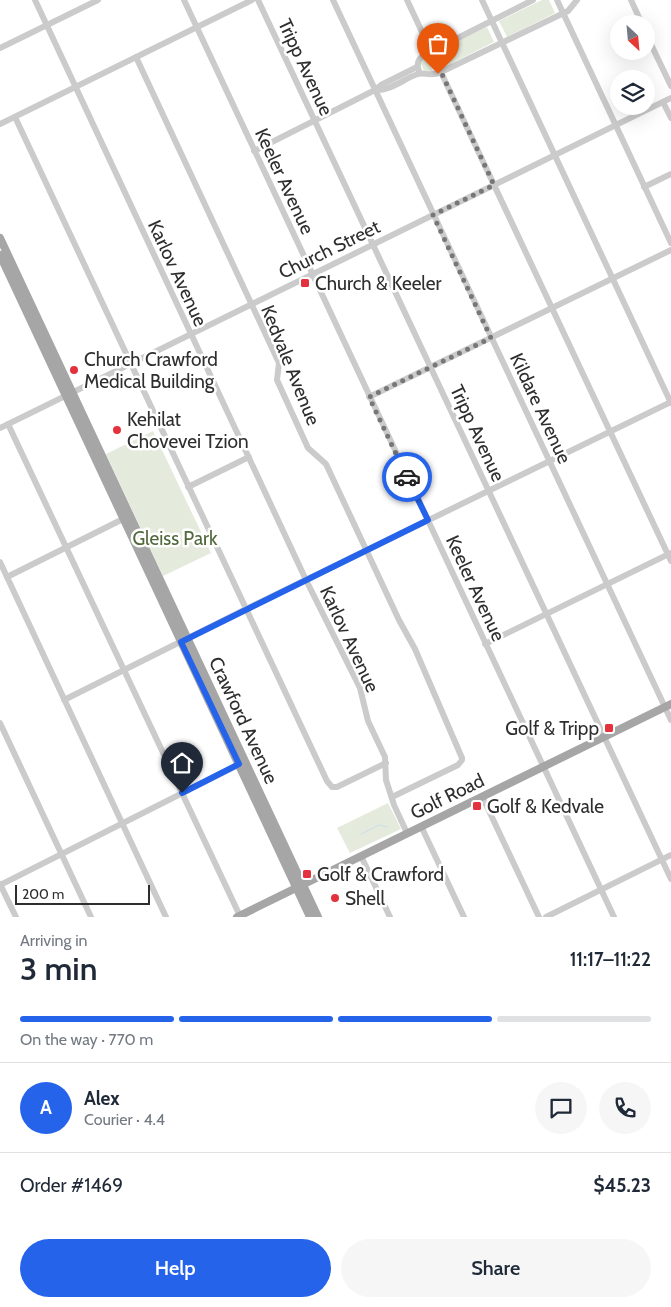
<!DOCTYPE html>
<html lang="en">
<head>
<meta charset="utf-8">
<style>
  :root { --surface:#fff; --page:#f6f6f7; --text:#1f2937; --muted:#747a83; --line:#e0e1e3; --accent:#2563eb }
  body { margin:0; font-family:Cabin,sans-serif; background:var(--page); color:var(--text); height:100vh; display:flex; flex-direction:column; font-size:19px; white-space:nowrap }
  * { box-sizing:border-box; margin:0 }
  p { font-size:16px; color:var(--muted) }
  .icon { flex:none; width:28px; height:28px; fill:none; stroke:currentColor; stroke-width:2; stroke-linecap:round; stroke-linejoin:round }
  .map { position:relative; height:917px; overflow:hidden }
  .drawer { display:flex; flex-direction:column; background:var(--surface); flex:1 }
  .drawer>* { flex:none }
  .needle { width:32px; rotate:154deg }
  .fabs { position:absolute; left:610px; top:15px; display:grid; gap:10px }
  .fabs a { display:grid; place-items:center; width:45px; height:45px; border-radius:50%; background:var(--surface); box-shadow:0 5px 20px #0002; font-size:25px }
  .scale { position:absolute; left:15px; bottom:12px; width:135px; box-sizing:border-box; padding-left:5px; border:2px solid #2e2e2e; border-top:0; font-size:14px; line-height:18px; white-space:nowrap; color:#2e2e2e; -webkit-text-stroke:4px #fff; paint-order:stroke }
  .pin { position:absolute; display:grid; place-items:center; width:42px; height:42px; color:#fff; margin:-51px -21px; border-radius:50% 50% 50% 0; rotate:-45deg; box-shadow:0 0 5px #0007 }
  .pin .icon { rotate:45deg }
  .courier { position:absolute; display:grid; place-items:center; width:50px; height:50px; margin:-25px; border:4px solid #2563eb; border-radius:50%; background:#fff; color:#222; box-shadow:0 1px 6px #0007 }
  .headline em { font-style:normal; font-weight:600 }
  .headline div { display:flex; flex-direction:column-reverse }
  .headline { display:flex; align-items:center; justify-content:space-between; height:85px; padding:0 20px }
  h1 { font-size:32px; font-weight:600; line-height:38px }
  .bar { display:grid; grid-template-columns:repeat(4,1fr); gap:8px 5px; align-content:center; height:60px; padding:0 20px }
  .bar i { height:6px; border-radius:4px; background:var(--line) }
  .bar .selected { background:var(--accent) }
  .bar p { grid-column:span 4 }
  .line { display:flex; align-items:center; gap:12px; padding:0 20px; border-top:1px solid var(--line) }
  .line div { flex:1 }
  .round { display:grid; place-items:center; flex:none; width:52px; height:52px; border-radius:26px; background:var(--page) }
  .action { display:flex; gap:10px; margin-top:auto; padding:10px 20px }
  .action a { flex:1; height:58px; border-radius:30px; background:var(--accent); color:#fff; font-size:20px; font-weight:600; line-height:58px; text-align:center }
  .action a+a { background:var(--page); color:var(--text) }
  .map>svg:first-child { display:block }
  .green { fill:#e4ebdc }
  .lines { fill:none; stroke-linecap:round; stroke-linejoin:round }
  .stream { stroke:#c8ddeb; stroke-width:1 }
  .minor { stroke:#cbcbcb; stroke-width:6 }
  .major { stroke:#a6a6a6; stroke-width:8 }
  .done { stroke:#777; stroke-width:5; stroke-dasharray:0 9 }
  .route { stroke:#2563eb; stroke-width:6 }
  .poi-dot { fill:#e3323d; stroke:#fff; stroke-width:2 }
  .labels { text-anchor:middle; stroke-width:5; stroke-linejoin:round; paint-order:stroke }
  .street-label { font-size:19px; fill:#2e2e2e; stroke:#fff }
  .poi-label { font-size:19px; fill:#2e2e2e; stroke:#fff; text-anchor:start }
  .park-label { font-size:19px; fill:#51693c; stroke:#fff }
</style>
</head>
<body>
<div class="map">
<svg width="671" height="917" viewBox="0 0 671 917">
  <rect width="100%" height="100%" fill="#fff"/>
  <!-- green -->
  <g class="green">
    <path d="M542 0H549L555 13 507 37 499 21Z"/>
    <path d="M487 27 494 42 446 66 438 50Z"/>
    <path d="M426 56 433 72 424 71 421 64V61Z"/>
    <path d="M153 431 211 553 163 576 106 454Z"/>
    <path d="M388 803 401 829 350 853 337 828Z"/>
  </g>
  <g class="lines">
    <!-- stream -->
    <path class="stream" d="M361 834 379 825 387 827"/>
    <!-- minor -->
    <g class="minor">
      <path d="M35 0 306 580 360 688 368 721 385 757 386 780 394 805 407 833"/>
      <path d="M184 0 614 917"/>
      <path d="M258 0 671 879"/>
      <path d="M333 0 671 720"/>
      <path d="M407 0 671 561"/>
      <path d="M482 0 671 403"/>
      <path d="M557 0 671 243"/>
      <path d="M631 0 642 24"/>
      <path d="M646 34 671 86"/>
      <path d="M0 48 98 0"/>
      <path d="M136 57 279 363 277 380 308 448 326 464 399 620 415 649 462 758V760L458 765 392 797"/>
      <path d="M419 71C416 64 418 59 424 55L533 0"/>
      <path d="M375 90C391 91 403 79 418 74 424 72 431 77 441 72L568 11 577 0"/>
      <path d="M663 102 671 118"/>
      <path d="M15 117 327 781 332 787H337L386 763"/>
      <path d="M0 124 252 0"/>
      <path d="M254 151 375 90 381 85 417 67"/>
      <path d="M644 187 671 174"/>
      <path d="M369 397 671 250"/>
      <path d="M8 424 240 916"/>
      <path d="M0 428 671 98"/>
      <path d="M188 487 249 457"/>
      <path d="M0 562 166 917"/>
      <path d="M7 577 127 517"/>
      <path d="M485 644 671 553"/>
      <path d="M64 700 246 609 671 402"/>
      <path d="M0 723 91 917"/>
      <path d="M482 796 539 917"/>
      <path d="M421 826 464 917"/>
      <path d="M361 856 390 917"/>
      <path d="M0 884 16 917"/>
      <path d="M0 885 242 763"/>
      <path d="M546 917 671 855"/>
    </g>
    <!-- major -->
    <g class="major">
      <path d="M0 238 318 917"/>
      <path d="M0 255 310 917"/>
      <path d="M237 917 671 704"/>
    </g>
  </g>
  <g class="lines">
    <!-- done -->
    <path class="done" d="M407 477 369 397 491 338 433 215 494 185 441 72 438 74"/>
    <!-- route -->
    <path class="route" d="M182 793 239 764 181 642 428 520 407 477"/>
  </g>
  <!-- markers -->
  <g class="poi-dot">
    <rect x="300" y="278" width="10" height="10" rx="2.5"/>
    <circle cx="74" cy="370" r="5"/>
    <circle cx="117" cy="430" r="5"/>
    <rect x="604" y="723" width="10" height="10" rx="2.5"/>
    <rect x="472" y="801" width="10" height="10" rx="2.5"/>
    <rect x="302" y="869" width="10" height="10" rx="2.5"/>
    <circle cx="335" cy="898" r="5"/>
  </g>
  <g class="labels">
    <!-- street labels -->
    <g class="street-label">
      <text transform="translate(306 67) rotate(65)" y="7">Tripp Avenue</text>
      <text transform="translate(285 181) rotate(65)" y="7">Keeler Avenue</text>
      <text transform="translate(329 249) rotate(-26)" y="7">Church Street</text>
      <text transform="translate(178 273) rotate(65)" y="7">Karlov Avenue</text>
      <text transform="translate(291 365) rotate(68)" y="7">Kedvale Avenue</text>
      <text transform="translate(541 408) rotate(65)" y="7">Kildare Avenue</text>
      <text transform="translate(478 433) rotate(65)" y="7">Tripp Avenue</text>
      <text transform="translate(476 588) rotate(65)" y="7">Keeler Avenue</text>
      <text transform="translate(350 639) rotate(65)" y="7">Karlov Avenue</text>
      <text transform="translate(244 720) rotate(65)" y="7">Crawford Avenue</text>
      <text transform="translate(447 796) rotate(-26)" y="7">Golf Road</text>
    </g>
    <!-- poi labels -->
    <g class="poi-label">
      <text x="315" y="290">Church &amp; Keeler</text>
      <text x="84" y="366">Church Crawford<tspan x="84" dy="22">Medical Building</tspan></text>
      <text x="127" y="426">Kehilat<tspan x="127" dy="22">Chovevei Tzion</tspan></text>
      <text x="599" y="735" text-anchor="end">Golf &amp; Tripp</text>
      <text x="487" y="813">Golf &amp; Kedvale</text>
      <text x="317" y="881">Golf &amp; Crawford</text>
      <text x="345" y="905">Shell</text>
    </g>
    <!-- park labels -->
    <g class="park-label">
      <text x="175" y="545">Gleiss Park</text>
    </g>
  </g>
</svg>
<div class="fabs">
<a><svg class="needle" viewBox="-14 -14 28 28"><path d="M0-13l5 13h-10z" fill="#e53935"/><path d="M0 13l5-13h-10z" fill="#747a83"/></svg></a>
<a><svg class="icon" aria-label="layers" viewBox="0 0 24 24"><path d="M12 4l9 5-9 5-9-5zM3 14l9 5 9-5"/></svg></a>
</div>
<div class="scale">200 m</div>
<div class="pin" style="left:438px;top:74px;background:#ea580c"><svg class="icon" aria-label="bag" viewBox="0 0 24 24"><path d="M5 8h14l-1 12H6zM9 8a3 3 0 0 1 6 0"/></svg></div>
<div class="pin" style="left:182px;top:793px;background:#1f2937"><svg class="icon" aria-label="home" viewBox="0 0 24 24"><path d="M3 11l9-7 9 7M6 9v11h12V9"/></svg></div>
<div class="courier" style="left:407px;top:477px"><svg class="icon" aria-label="car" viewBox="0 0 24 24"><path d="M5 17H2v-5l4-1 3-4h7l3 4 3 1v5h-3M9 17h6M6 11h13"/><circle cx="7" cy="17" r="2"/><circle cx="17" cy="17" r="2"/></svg></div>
</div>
<section class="drawer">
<div class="headline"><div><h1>3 min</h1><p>Arriving in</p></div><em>11:17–11:22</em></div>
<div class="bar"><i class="selected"></i><i class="selected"></i><i class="selected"></i><i></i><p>On the way · 770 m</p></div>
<div class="line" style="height:90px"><b class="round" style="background:var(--accent);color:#fff">A</b><div><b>Alex</b><p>Courier · 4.4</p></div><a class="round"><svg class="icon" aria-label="chat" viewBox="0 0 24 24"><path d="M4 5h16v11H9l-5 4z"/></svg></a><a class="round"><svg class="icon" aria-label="phone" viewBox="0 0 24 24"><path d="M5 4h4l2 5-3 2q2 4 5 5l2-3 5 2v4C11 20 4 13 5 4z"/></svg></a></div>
<div class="line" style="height:65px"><div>Order #1469</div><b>$45.23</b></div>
<div class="action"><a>Help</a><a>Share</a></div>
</section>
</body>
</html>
